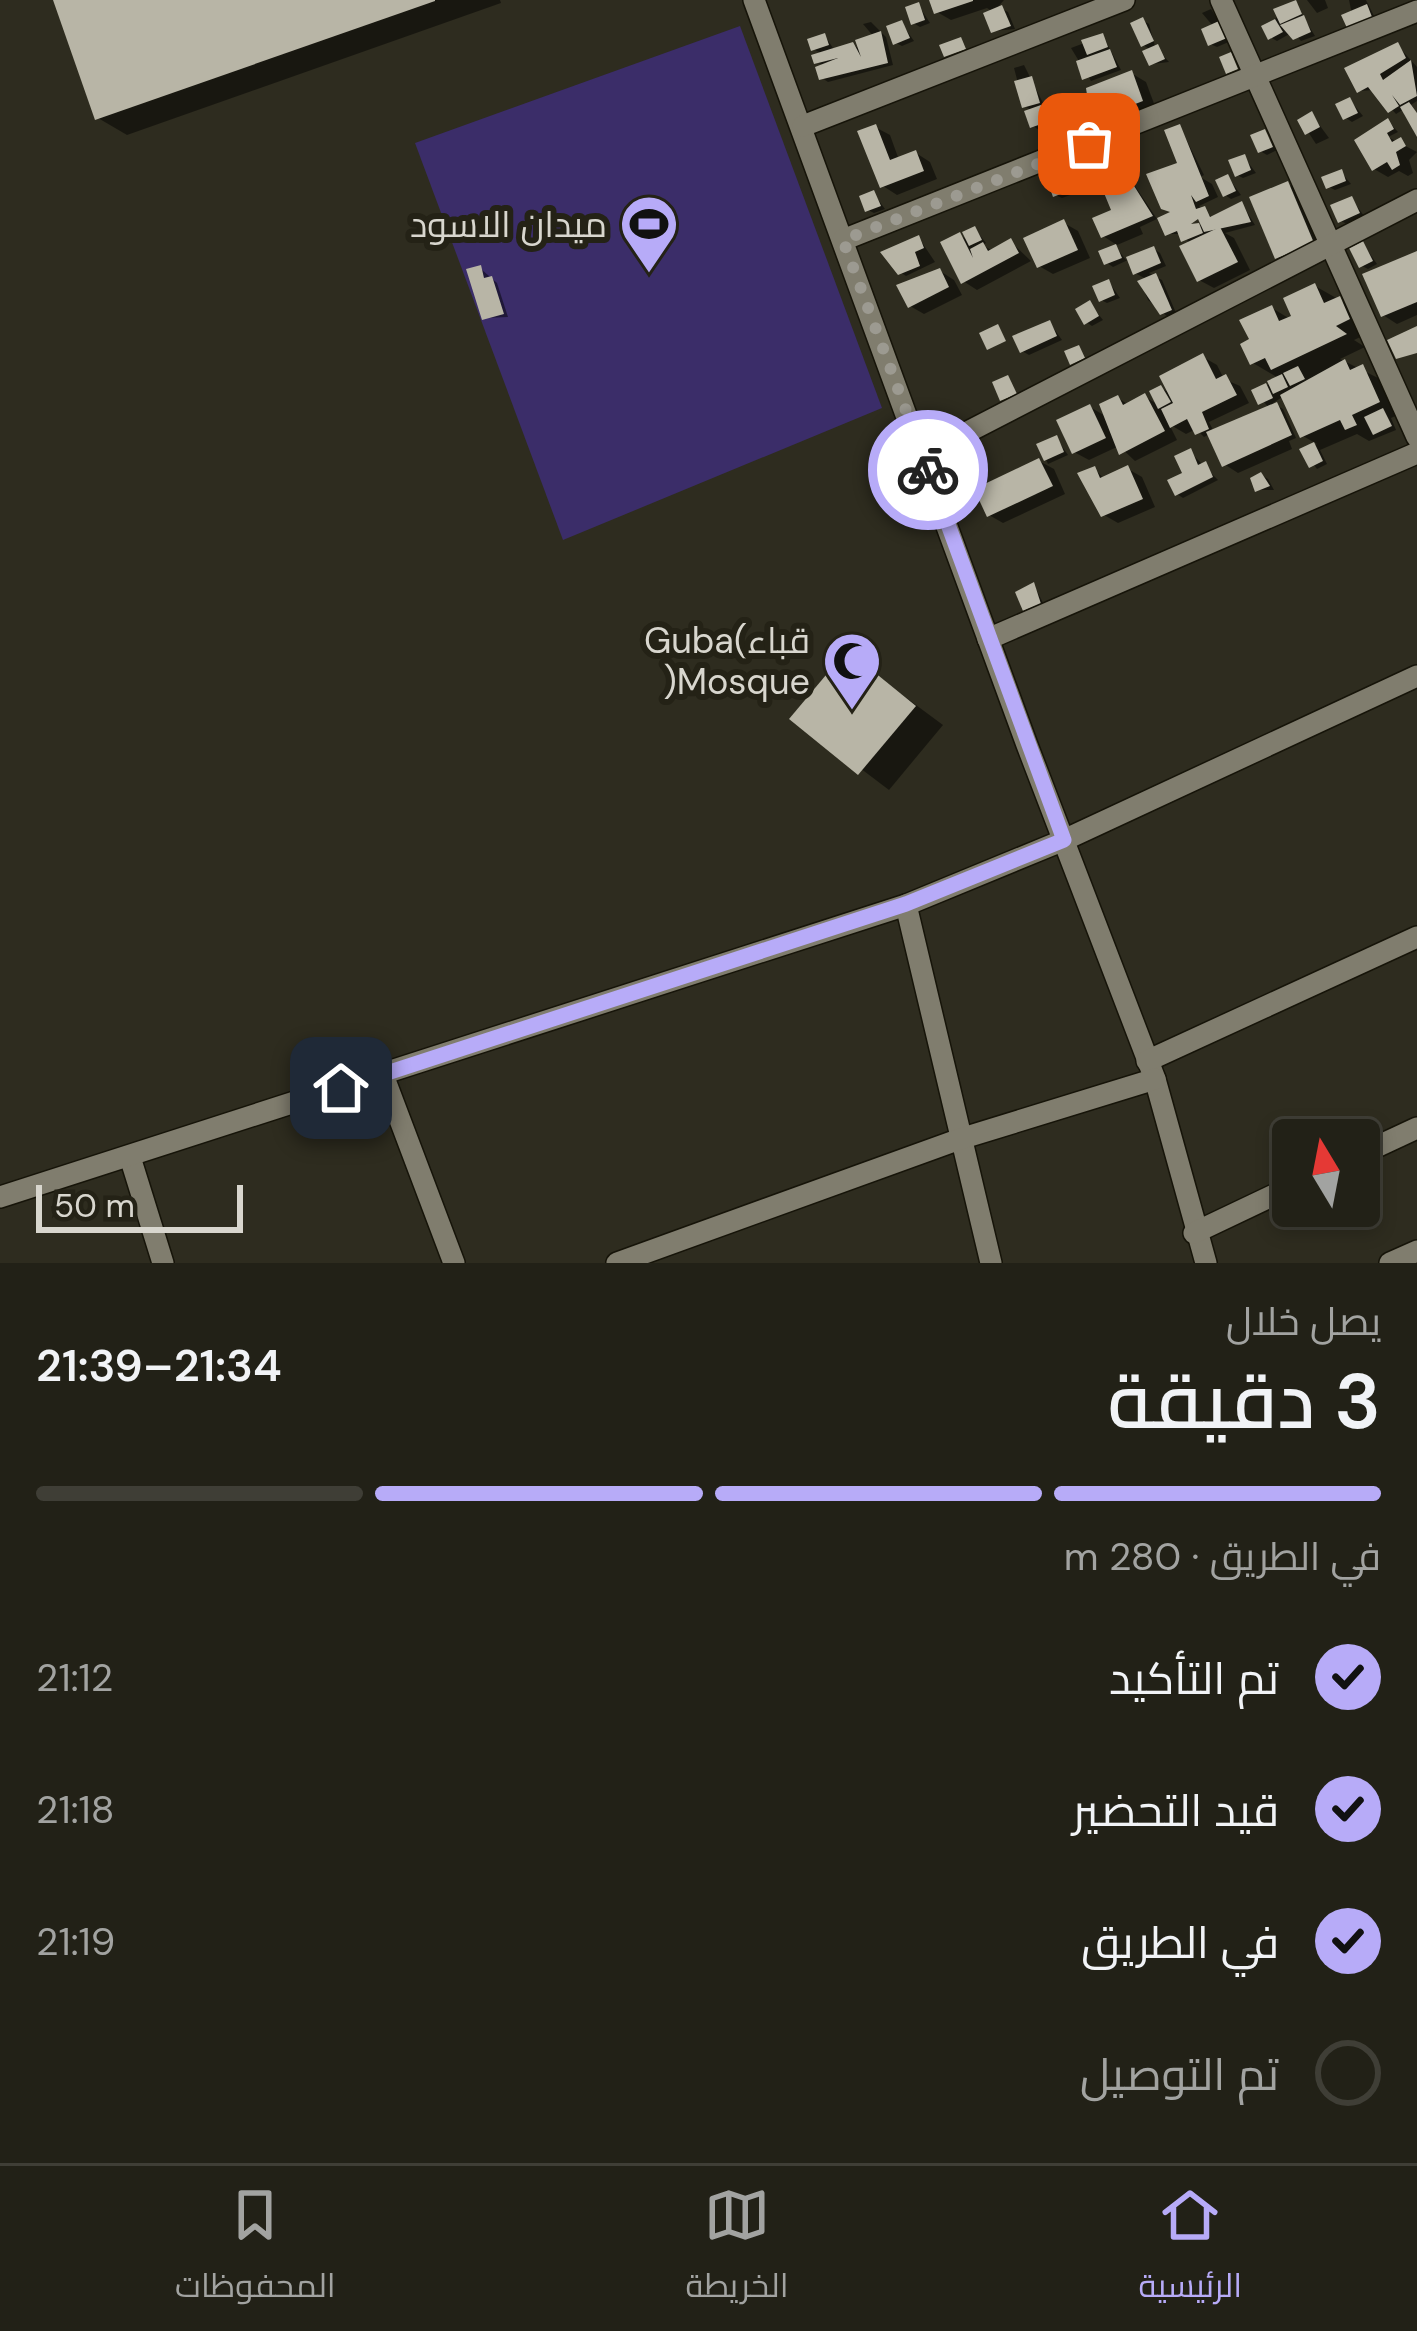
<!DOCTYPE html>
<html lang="ar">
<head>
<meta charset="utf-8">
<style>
  :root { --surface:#222117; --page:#2a2920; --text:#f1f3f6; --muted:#a2a3a1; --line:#3f3e36; --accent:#b7abf8 }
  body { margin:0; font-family:"DM Sans",Cairo,sans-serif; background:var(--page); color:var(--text); direction:rtl; height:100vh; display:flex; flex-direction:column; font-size:45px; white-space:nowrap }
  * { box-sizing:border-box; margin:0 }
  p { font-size:39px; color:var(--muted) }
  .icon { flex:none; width:66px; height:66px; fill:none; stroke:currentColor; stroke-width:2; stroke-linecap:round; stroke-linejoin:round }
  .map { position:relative; height:1263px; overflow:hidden; direction:ltr }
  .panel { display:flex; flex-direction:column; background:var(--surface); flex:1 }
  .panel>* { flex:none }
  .needle { width:78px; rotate:350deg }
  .fabs { position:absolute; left:1272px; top:1119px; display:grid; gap:24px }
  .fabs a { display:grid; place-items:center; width:108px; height:108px; border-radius:12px; background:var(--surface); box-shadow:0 6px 18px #0003,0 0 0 3px var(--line); font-size:60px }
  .scale { position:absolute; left:36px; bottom:30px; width:207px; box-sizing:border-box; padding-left:12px; border:6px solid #d8d6ce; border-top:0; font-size:33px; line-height:42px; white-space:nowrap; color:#d8d6ce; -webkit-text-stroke:9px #242216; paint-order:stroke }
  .pin { position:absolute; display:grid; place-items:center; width:102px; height:102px; color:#fff; margin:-51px; border-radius:24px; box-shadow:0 6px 18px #0006 }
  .courier { position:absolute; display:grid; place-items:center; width:120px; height:120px; margin:-60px; border:9px solid #b7abf8; border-radius:50%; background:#fff; color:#222; box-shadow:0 3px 15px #0007 }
  .summary em { font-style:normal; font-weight:600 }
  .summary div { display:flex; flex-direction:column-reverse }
  .summary { display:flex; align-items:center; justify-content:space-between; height:204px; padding:0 36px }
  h1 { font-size:78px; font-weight:600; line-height:90px }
  .bar { display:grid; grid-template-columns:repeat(4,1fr); gap:18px 12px; align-content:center; height:144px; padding:0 36px }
  .bar i { height:15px; border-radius:9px; background:var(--line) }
  .bar .current { background:var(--accent) }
  .bar p { grid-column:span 4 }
  ol { padding:0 36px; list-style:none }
  li { display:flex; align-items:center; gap:36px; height:132px }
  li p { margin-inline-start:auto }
  li .icon { padding:12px; border-radius:50%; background:var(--accent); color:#111; stroke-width:4 }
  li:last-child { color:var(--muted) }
  li i { width:66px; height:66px; border:6px solid var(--line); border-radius:50% }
  .menu { display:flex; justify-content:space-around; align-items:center; height:168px; border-top:3px solid var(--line); background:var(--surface); font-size:33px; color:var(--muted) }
  .menu a { display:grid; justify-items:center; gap:6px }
  .menu .current { color:var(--accent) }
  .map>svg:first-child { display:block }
  .green { fill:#3b2d69 }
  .shadow { fill:#0007; fill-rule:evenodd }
  .building { fill:#b8b5a6 }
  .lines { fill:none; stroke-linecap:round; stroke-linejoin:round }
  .minor-casing { stroke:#161409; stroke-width:24 }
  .minor { stroke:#807d6e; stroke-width:21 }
  .done { stroke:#9c9a91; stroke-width:12; stroke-dasharray:0 21.6 }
  .route { stroke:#b7abf8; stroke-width:15 }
  .labels { text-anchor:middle; stroke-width:12; stroke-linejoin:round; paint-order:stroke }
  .poi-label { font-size:36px; fill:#d8d6ce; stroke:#242216; text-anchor:end }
</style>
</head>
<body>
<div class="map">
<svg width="1417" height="1263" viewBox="0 0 1417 1263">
  <rect width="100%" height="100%" fill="#2e2c1f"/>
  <!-- green -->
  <path class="green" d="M740 26 882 408 563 540 415 143Z"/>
  <!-- shadow -->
  <g class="shadow">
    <path d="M56 0H500L501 3 127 135 98 118Z"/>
    <path d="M933 0H1004L998 7 1008 12 1015 29 993 31V12L987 8 951 20 937 12Z"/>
    <path d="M1307 0H1325L1328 8 1317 13Z"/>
    <path d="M1349 0H1366L1376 20 1355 29Z"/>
    <path d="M1295 3 1315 36 1301 41 1293 32 1277 41 1270 37 1265 27Z"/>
    <path d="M919 6 930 23 920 27 913 23Z"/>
    <path d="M1211 9 1231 41 1217 47 1210 44 1213 26 1202 13Z"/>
    <path d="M1142 20 1149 24 1155 46 1169 62 1152 64 1151 50 1143 45Z"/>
    <path d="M871 22 886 37 893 65 828 82 822 78 824 66 817 62 823 54 813 49 825 36 835 51 853 45 860 49 874 37 863 24Z"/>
    <path d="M902 24 914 41 902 46 896 43Z"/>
    <path d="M1103 36 1121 70 1091 81 1071 48Z"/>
    <path d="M1398 46 1417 67V101L1409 106 1417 113V131L1404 109 1396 114 1374 90 1359 91Z"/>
    <path d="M1024 65 1044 105 1038 107 1051 125 1039 130 1033 126V111L1024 106 1014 68Z"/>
    <path d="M1131 73 1146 82 1156 109 1108 127 1094 119Z"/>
    <path d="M1068 99 1078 116 1065 120 1059 116Z"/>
    <path d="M1350 100 1363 116 1352 122 1346 118Z"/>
    <path d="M1312 115 1329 138 1316 144 1301 121Z"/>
    <path d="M1388 121 1398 132 1388 137 1417 152 1409 160 1413 173 1408 176 1399 171 1388 177 1374 169Z"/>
    <path d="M875 127 890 135 899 160 916 153 930 162 937 179 897 195 883 186Z"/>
    <path d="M1180 127 1204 175 1200 177 1212 184 1218 197 1199 206 1213 218 1242 204 1255 225 1225 233 1234 238 1250 270 1214 288 1199 280 1191 244 1181 234H1167L1181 165ZM1199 216 1206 223 1180 234Z"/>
    <path d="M1264 132 1277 150 1267 155 1260 151Z"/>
    <path d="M1244 157 1256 173 1243 178 1237 175Z"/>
    <path d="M1117 171 1131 180 1157 219 1140 227 1143 234 1117 245 1103 236 1115 212 1101 179Z"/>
    <path d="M1341 172 1351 184 1335 190 1329 187Z"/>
    <path d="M1064 174 1076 193 1062 198 1055 195Z"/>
    <path d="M1228 177 1241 195 1231 199 1225 195Z"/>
    <path d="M1288 184 1302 193 1326 251 1291 265 1277 257Z"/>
    <path d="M874 194 885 209 874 213 868 210Z"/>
    <path d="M1352 199 1364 216 1347 224 1341 221Z"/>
    <path d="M1064 223 1078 231 1090 258 1053 274 1039 266Z"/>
    <path d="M975 229 986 243 982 245 993 251 1011 242 1031 261 977 290 963 281 959 235 966 239Z"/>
    <path d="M919 238 935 262 906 276 900 272Z"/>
    <path d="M1363 244 1377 264 1368 269 1362 266Z"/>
    <path d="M1116 247 1126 260 1154 249 1160 253 1166 266 1149 273 1162 280 1176 313 1168 317 1148 300 1141 283 1148 280 1135 273 1130 259 1113 267 1107 263Z"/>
    <path d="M1417 254V315L1397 324 1383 315Z"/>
    <path d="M481 269 497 283 508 317 485 318Z"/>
    <path d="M940 271 954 280 962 295 924 314 910 306Z"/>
    <path d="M1109 282 1120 298 1107 303 1101 300Z"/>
    <path d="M1315 286 1361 312 1371 332 1354 340 1365 347 1340 359 1384 381 1400 414 1391 418 1396 430 1369 441 1357 434 1320 450 1327 464 1317 469 1303 450 1317 444 1303 436 1284 396 1273 403 1283 409 1296 438 1289 441 1292 449 1238 473 1224 464 1210 434 1204 437 1196 429 1186 434 1169 424 1177 440 1135 461 1119 446 1089 460 1074 452 1090 407 1107 417 1118 398 1129 405 1145 397 1159 405 1161 388 1172 394 1203 357 1217 365 1224 379 1240 386 1249 403 1209 422 1214 432 1269 408 1255 391 1280 379 1253 363V341L1272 308 1290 319Z"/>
    <path d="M1090 304 1103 320 1092 326 1086 322Z"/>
    <path d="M1050 323 1062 340 1029 355 1022 351Z"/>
    <path d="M1057 439 1068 455 1048 464 1040 446Z"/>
    <path d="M1190 452 1218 480 1183 498 1177 494Z"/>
    <path d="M1039 461 1054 469 1065 494 1003 523 989 515Z"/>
    <path d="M1095 469 1104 479 1128 469 1142 477 1155 507 1118 523 1104 515Z"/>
    <path d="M1261 475 1268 479 1274 490H1258Z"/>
    <path d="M1034 585 1045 607 1031 612 1025 609Z"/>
    <path d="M847 654 943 725 889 790 794 718Z"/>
  </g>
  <!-- building -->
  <g class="building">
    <path d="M53 0H435V1L95 120Z"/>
    <path d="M929 0H973V1L934 14Z"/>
    <path d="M1296 0 1302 14 1280 24 1273 9Z"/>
    <path d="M919 2 925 20 911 25 905 7Z"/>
    <path d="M1367 4 1372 17 1347 28 1341 15Z"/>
    <path d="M1002 5 1011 26 991 33 983 13Z"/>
    <path d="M1304 15 1311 32 1293 40 1280 25Z"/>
    <path d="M1143 17 1154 41 1141 47 1130 23Z"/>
    <path d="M1275 19 1283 32 1268 40 1261 26Z"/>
    <path d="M902 20 910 38 893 45 886 26Z"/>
    <path d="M1219 21 1227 38 1208 46 1201 29Z"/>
    <path d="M881 31 888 63 819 80 815 67 838 58 814 64 811 55 853 42 861 57 855 40Z"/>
    <path d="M825 33 829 45 811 51 807 39Z"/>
    <path d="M1103 33 1108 47 1087 55 1081 40Z"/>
    <path d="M961 37 966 49 944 57 939 45Z"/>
    <path d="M1398 42 1406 58 1380 74 1383 80 1411 60 1417 96 1400 105 1392 95 1399 106 1388 113 1368 87 1357 93 1344 68Z"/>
    <path d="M1158 44 1165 59 1149 66 1142 51Z"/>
    <path d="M1110 49 1117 67 1082 80 1076 61Z"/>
    <path d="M1231 52 1238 69 1226 74 1219 57Z"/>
    <path d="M1132 70 1143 101 1091 121 1086 88Z"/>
    <path d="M1032 76 1040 103 1022 108 1014 81Z"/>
    <path d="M1068 96 1073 114 1057 118 1052 101Z"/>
    <path d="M1350 97 1358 113 1343 120 1335 104Z"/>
    <path d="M1409 102 1417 113V137L1400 107Z"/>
    <path d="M1041 105 1047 122 1030 128 1024 111Z"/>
    <path d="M1312 111 1320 127 1305 135 1297 120Z"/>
    <path d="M1388 118 1394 129 1387 133 1392 142 1401 137 1406 146 1396 152 1400 165 1392 170 1387 162 1372 171 1354 140Z"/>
    <path d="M876 124 890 160 916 150 924 171 880 188 857 131Z"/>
    <path d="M1180 124 1209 196 1196 202 1191 195 1196 209 1205 206 1210 217 1242 201 1251 222 1204 232 1198 219 1191 224 1199 223 1203 233 1181 242 1177 231 1165 236 1157 218 1170 212 1161 209 1146 174 1177 163 1164 130Z"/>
    <path d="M1265 129 1273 147 1258 153 1250 135Z"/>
    <path d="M1245 154 1251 170 1235 177 1228 160Z"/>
    <path d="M1117 168 1123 182 1103 192 1097 177Z"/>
    <path d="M1342 169 1346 181 1326 189 1321 177Z"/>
    <path d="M1064 170 1071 190 1053 197 1046 177Z"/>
    <path d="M1228 174 1236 191 1223 197 1215 180Z"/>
    <path d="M1131 181 1153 216 1101 238 1092 218 1111 210 1104 193Z"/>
    <path d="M1288 181 1314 243 1275 259 1249 197Z"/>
    <path d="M874 190 881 206 865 212 859 196Z"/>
    <path d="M1352 196 1360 213 1338 223 1330 205Z"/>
    <path d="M1064 219 1078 250 1037 268 1023 238Z"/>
    <path d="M975 226 982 240 969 246 962 232Z"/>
    <path d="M1220 227 1238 262 1197 282 1179 246Z"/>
    <path d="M960 232 973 258 970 249 983 242 988 251 1011 238 1019 253 961 284 940 242Z"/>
    <path d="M919 235 924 248 915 252 920 266 898 275 880 252Z"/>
    <path d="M1363 241 1373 261 1359 268 1349 248Z"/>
    <path d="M1116 244 1122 258 1104 265 1098 251Z"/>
    <path d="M1154 246 1161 263 1133 275 1126 257Z"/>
    <path d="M1417 251V302L1381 317 1362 274Z"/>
    <path d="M481 265 484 278 492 276 504 314 482 320 466 269Z"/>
    <path d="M940 268 949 287 908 308 896 285Z"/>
    <path d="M1156 273 1172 310 1160 315 1137 281Z"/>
    <path d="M1109 279 1115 295 1099 302 1092 286Z"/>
    <path d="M1315 283 1324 303 1340 296 1350 319 1336 326 1347 334 1271 370 1265 358 1250 365 1240 344 1249 339 1239 320 1272 305 1279 321 1291 316 1283 298Z"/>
    <path d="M1090 300 1099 316 1084 325 1075 309Z"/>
    <path d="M1050 320 1057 336 1020 353 1012 336Z"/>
    <path d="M998 324 1006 341 987 350 979 333Z"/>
    <path d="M1417 326V353L1396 359 1387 340Z"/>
    <path d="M1079 345 1085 358 1070 365 1064 351Z"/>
    <path d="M1203 353 1216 379 1226 374 1237 395 1202 412 1209 429 1195 435 1187 419 1170 428 1161 409 1173 403 1159 376Z"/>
    <path d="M1345 359 1350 370 1363 364 1380 402 1352 415 1357 425 1345 430 1340 420 1300 438 1280 395Z"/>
    <path d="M1298 366 1305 379 1290 386 1283 373Z"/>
    <path d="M1282 374 1288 387 1273 394 1267 381Z"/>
    <path d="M1008 375 1017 394 1000 401 992 382Z"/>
    <path d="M1266 383 1273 398 1258 405 1251 390Z"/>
    <path d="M1161 385 1171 402 1158 409 1149 391Z"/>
    <path d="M1145 393 1165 431 1119 455 1099 404 1118 395 1123 405Z"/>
    <path d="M1277 402 1292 435 1222 467 1206 432Z"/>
    <path d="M1090 404 1106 438 1072 454 1056 420Z"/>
    <path d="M1383 408 1392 426 1373 435 1364 417Z"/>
    <path d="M1057 435 1064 452 1044 461 1036 444Z"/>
    <path d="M1314 442 1323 461 1309 468 1299 449Z"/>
    <path d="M1191 448 1198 465 1206 461 1213 477 1175 496 1167 480 1182 473 1174 456Z"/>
    <path d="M1039 458 1053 486 987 517 974 489Z"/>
    <path d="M1128 465 1143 499 1101 517 1077 473 1095 466 1100 478Z"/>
    <path d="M1261 472 1270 486 1255 492 1250 478Z"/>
    <path d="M1034 582 1041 604 1023 611 1015 592Z"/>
    <path d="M847 650 916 706 858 775 789 719Z"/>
  </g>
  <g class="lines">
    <defs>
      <g id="minor">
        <path d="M754 0 1027 745 1155 1079 1206 1263"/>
        <path d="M1221 0 1417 437"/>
        <path d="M803 126 1124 0"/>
        <path d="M843 240 1417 11"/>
        <path d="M923 455 1417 200"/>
        <path d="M988 639 1417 453"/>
        <path d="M906 905 991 1263"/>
        <path d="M1147 1061 1417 937"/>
        <path d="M383 1075 454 1263"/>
        <path d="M1359 1155 1417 1128"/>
        <path d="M130 1157 163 1263"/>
        <path d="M0 1197 906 905 1064 840 1417 676"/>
        <path d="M1194 1233 1293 1186"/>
        <path d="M617 1263 960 1139 1155 1079"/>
        <path d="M1390 1263 1417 1251"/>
      </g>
    </defs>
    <!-- minor casing -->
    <use href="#minor" class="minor-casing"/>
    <!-- minor -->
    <use href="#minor" class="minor"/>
  </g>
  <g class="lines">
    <!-- done -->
    <path class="done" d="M928 470 843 240 1089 144"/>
    <!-- route -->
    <path class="route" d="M341 1088 906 904 1064 840 928 470"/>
  </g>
  <!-- icons -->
  <defs>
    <symbol id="stadium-pin" viewBox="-11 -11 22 30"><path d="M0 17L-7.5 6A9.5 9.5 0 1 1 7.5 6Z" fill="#b7abf8" stroke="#242216"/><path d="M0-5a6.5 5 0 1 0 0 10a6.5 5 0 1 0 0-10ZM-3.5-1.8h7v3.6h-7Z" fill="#111"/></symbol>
    <symbol id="mosque-pin" viewBox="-11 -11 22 30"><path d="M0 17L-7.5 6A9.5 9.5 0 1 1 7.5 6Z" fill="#b7abf8" stroke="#242216"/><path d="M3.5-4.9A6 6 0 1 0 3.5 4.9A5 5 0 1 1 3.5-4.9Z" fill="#111"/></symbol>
  </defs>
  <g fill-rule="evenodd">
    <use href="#stadium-pin" x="616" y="191" width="66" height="90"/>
    <use href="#mosque-pin" x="819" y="628" width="66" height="90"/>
  </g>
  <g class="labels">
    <!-- poi labels -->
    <g class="poi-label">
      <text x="607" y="237">ميدان الاسود</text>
      <text x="810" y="653">Guba(قباء<tspan x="810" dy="41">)Mosque</tspan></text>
    </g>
  </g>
</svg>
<div class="fabs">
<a><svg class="needle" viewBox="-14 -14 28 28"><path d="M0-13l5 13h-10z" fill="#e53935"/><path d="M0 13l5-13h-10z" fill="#a2a3a1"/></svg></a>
</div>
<div class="scale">50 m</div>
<div class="pin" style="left:1089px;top:144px;background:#ea580c"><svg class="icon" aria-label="bag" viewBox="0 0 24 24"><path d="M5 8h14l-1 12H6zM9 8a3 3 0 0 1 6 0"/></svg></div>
<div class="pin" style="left:341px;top:1088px;background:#1f2937"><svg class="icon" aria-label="home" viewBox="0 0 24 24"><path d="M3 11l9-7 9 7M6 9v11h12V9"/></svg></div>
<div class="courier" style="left:928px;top:470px"><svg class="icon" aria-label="bike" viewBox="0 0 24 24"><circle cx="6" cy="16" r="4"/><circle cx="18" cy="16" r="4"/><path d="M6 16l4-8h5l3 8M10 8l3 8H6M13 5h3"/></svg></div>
</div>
<section class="panel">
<div class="summary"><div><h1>3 دقيقة</h1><p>يصل خلال</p></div><em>21:34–21:39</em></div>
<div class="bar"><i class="current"></i><i class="current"></i><i class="current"></i><i></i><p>في الطريق · 280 m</p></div>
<ol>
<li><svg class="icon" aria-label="check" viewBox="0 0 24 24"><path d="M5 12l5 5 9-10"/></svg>تم التأكيد<p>21:12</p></li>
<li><svg class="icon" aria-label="check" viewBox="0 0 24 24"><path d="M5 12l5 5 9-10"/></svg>قيد التحضير<p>21:18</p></li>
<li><svg class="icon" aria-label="check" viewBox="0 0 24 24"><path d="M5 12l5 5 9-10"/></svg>في الطريق<p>21:19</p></li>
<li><i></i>تم التوصيل</li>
</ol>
</section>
<nav class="menu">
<a class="current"><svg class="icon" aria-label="home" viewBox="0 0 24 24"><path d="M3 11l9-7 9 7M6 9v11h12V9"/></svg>الرئيسية</a>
<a><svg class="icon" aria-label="map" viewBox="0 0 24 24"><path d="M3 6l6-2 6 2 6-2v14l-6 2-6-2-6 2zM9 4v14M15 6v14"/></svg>الخريطة</a>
<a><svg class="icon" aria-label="saved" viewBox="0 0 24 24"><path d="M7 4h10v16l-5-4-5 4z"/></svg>المحفوظات</a>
</nav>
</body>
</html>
